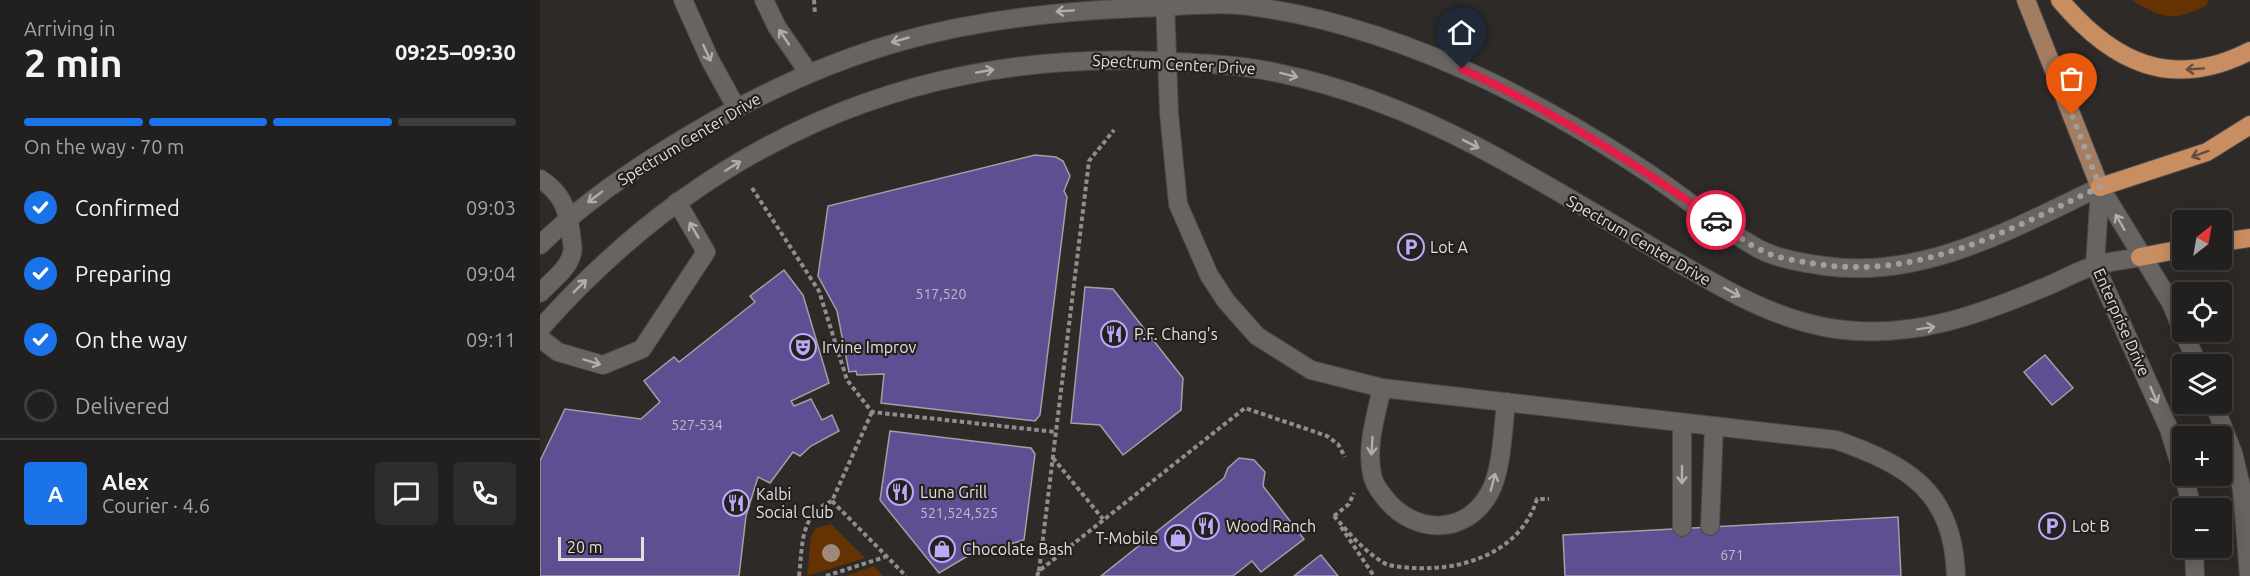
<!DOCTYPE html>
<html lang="en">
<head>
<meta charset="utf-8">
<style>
  :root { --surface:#22201e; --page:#2e2d2b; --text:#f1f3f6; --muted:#a2a3a4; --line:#3f3e3c; --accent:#1a73e8 }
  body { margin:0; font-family:Ubuntu,sans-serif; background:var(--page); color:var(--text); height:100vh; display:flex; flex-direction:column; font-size:22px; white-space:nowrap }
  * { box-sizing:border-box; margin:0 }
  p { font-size:20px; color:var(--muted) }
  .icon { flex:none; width:33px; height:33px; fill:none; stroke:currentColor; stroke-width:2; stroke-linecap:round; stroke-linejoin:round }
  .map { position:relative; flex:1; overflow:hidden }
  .panel { display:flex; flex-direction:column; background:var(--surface); width:540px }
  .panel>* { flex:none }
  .needle { width:39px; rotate:31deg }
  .tools { position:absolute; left:1632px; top:210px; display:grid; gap:12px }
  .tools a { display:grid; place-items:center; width:60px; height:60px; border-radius:6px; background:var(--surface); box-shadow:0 3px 15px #0003,0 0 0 2px var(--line); font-size:30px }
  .scale { position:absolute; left:18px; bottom:15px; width:86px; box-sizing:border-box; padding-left:6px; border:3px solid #e1dfde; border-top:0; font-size:16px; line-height:21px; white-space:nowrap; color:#e1dfde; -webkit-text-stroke:4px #24201e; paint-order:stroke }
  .pin { position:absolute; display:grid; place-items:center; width:51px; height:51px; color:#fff; margin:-62px -26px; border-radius:50% 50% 50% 0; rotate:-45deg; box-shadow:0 0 6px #0007 }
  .pin .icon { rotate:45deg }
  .courier { position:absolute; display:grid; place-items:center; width:60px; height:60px; margin:-30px; border:4px solid #e11d48; border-radius:50%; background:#fff; color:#222; box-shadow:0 2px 8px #0007 }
  .headline em { font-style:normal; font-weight:700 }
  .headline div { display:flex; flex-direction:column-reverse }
  .headline { display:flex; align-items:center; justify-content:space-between; height:102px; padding:0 24px }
  h1 { font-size:39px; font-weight:700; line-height:45px }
  .bar { display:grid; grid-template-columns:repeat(4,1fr); gap:9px 6px; align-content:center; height:72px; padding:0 24px }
  .bar i { height:8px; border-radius:4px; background:var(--line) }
  .bar .active { background:var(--accent) }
  .bar p { grid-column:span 4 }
  .line { display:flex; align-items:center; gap:15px; padding:0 24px; border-top:2px solid var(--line) }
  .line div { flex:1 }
  .round { display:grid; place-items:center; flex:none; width:63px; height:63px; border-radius:6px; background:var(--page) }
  ol { padding:0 24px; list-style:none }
  li { display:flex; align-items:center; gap:18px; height:66px }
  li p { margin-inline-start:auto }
  li .icon { padding:6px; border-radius:50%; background:var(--accent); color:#fff; stroke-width:4 }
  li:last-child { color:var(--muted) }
  li i { width:33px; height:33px; border:3px solid var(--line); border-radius:50% }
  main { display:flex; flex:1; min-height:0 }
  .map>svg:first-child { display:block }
  .green { fill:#653202 }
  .building { fill:#5f4f92; stroke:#a1a0a4; stroke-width:1.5 }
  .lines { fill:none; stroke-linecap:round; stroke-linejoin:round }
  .minor-casing { stroke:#4b4846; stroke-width:20 }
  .major-casing { stroke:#4b4846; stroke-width:20 }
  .highway-casing { stroke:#4b4846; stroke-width:20 }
  .path { stroke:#908d8c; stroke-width:4; stroke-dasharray:4.5 3; stroke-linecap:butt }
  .minor { stroke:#686461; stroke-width:18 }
  .major { stroke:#a27d62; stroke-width:18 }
  .highway { stroke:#c98d62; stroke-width:18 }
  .tree { fill:#9f8979 }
  .oneway { stroke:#b1aeac }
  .oneway2 { stroke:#664c39 }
  .done { stroke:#a2a09e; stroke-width:6; stroke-dasharray:0 10.8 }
  .route { stroke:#e11d48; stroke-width:8 }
  .labels { text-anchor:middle; stroke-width:4.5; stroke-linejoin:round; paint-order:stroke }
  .number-label { font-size:14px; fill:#c0bbcb }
  .street-label { font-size:16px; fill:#e1dfde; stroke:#24201e }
  .poi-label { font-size:16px; fill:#e1dfde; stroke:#24201e; text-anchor:start }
</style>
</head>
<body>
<main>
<section class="panel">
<div class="headline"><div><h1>2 min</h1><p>Arriving in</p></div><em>09:25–09:30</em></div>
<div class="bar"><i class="active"></i><i class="active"></i><i class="active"></i><i></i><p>On the way · 70 m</p></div>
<ol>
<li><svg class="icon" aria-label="check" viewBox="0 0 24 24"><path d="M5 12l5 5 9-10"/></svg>Confirmed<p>09:03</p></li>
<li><svg class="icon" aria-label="check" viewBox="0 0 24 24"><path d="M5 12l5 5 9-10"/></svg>Preparing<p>09:04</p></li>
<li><svg class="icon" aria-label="check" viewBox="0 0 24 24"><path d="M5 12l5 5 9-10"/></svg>On the way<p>09:11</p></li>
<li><i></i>Delivered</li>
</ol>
<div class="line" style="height:108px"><b class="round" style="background:var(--accent);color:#fff">A</b><div><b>Alex</b><p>Courier · 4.6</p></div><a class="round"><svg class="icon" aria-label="chat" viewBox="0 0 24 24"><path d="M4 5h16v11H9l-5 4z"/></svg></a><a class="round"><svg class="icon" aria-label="phone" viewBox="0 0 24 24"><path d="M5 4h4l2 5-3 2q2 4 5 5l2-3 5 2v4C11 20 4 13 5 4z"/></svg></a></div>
</section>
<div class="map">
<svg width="1710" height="576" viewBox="0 0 1710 576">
  <rect width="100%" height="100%" fill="#2d2a28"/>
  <!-- green -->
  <g class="green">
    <path d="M1592 0H1668L1667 5C1633 22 1623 19 1592 0Z"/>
    <path d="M291 524 325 558 267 576 271 536 276 528Z"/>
    <path d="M334 566 343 576H305Z"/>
  </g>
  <!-- building -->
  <g class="building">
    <path d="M495 155 516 157 523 161 530 176 524 191 527 197 500 415 495 421 341 403 344 374 317 375 316 371 309 372 297 311 278 276 288 206Z"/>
    <path d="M244 270 263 295 289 383 251 401 254 406 271 399 282 420 292 415 299 431 271 446 260 456 253 452 230 483 218 477 206 516 199 576H0V461L25 409 101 419 120 402 104 381 134 357 139 362 215 302 210 296Z"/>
    <path d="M545 287 573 289 643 378 641 410 583 455 560 425 531 423Z"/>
    <path d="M1505 355 1533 388 1512 405 1484 372Z"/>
    <path d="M350 431 491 448 495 454 484 540 426 557 399 573 340 500Z"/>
    <path d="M699 458 714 460 725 472 723 486 764 539 721 572 712 561 693 576H561L684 478 688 468Z"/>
    <path d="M1358 517 1361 576H1025L1023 535Z"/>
    <path d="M781 555 798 576H754L778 557Z"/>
  </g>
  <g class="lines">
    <defs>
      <g id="minor">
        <path d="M143 0 170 60 196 107"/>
        <path d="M224 0 237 27 268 72"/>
        <path d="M625 0 629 113 638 204 669 275 686 301 717 336 771 370 842 388 1296 440C1370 466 1413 492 1416 576"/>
        <path d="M0 179C21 192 28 209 31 234 31 240 34 248 32 253 29 269 10 282 0 293"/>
        <path d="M1560 187 1555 265 1629 429 1642 471"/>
        <path d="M1560 187 1631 303 1642 330"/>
        <path d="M0 245C45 201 97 166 151 134 301 45 423 15 597 8 635 7 678 1 716 7 797 18 877 47 951 82 1002 107 1052 136 1099 167 1140 193 1177 226 1219 249 1238 259 1264 263 1285 266 1383 280 1474 228 1560 187"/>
        <path d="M0 329C163 145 369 51 616 61 657 63 698 64 738 73 807 87 874 114 936 146 1001 180 1064 219 1127 256 1180 287 1234 320 1296 329 1370 339 1433 317 1500 289 1519 282 1538 270 1557 265 1571 261 1586 260 1600 257"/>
        <path d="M1643 332 1658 364"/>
        <path d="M0 338 18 352 63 365 102 349 166 252 137 202"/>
        <path d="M842 388C836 415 826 447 832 474 833 483 840 492 845 498 874 535 927 536 950 492 962 470 963 428 966 402"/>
        <path d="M1674 404 1693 453 1702 490 1709 576"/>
        <path d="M1142 424V527"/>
        <path d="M1644 476 1652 508"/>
        <path d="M1170 526 1174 427"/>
        <path d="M1654 548 1655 576"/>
      </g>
      <path id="major" d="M1486 0 1560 187"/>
      <g id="highway">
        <path d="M1520 0C1573 63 1632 91 1710 51"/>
        <path d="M1560 187 1667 152 1710 125"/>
        <path d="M1682 242 1710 238"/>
        <path d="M1600 257 1642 249"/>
      </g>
    </defs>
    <!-- minor casing -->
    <use href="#minor" class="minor-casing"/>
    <!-- major casing -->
    <use href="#major" class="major-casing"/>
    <!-- highway casing -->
    <use href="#highway" class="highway-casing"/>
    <!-- path -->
    <g class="path">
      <path d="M274 0 275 15"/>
      <path d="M212 188 279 291 307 380 332 412 516 432"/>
      <path d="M513 458 563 519"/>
      <path d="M292 501 366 576"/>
      <path d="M794 516 809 504 814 493"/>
      <path d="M794 516C810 534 826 554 848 565 907 576 978 560 997 499H1009"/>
      <path d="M801 527 834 576"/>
      <path d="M499 571 549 161 574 130"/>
      <path d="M259 576C263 545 259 515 292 501L332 412"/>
      <path d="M286 576 345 557"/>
      <path d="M497 576 499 571 705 408 787 436 798 444 805 457"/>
    </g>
    <!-- minor -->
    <use href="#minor" class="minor"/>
    <!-- major -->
    <use href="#major" class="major"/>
    <!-- highway -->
    <use href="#highway" class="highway"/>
  </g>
  <!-- trees -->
  <circle class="tree" cx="291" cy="553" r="9"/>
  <!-- one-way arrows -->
  <defs><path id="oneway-shaft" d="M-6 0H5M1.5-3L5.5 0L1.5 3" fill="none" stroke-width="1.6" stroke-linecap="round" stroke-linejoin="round" transform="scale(1.5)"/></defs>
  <g class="oneway">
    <use href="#oneway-shaft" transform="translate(525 11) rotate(176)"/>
    <use href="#oneway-shaft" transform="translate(244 37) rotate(-124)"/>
    <use href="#oneway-shaft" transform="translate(360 40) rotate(164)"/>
    <use href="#oneway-shaft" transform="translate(167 53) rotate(65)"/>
    <use href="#oneway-shaft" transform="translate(445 71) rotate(-10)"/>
    <use href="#oneway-shaft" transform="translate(749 75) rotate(14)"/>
    <use href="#oneway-shaft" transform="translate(931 144) rotate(27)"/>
    <use href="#oneway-shaft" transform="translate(193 166) rotate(-32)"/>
    <use href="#oneway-shaft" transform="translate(55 197) rotate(143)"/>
    <use href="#oneway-shaft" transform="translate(1580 222) rotate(-120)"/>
    <use href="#oneway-shaft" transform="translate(154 230) rotate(-120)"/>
    <use href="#oneway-shaft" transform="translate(40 286) rotate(-45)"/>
    <use href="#oneway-shaft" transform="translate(1192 292) rotate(29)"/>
    <use href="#oneway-shaft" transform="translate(1386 328) rotate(-9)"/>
    <use href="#oneway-shaft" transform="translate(52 362) rotate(17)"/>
    <use href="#oneway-shaft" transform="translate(1614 395) rotate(67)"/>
    <use href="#oneway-shaft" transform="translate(832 446) rotate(93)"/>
    <use href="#oneway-shaft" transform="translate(1142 475) rotate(90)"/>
    <use href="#oneway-shaft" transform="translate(953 482) rotate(-75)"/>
  </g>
  <g class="oneway2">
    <use href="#oneway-shaft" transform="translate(1655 69) rotate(176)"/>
    <use href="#oneway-shaft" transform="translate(1660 154) rotate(160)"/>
  </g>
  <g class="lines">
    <!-- done -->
    <path class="done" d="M1176 220C1191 230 1205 243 1221 250 1235 258 1254 260 1270 263 1377 282 1466 231 1560 187L1532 115"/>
    <!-- route -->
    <path class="route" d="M922 69C1012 110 1095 164 1176 220"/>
  </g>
  <!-- icons -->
  <defs>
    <symbol id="parking-ring" viewBox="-11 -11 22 22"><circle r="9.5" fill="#24201e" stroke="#b9abf7" stroke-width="1.5"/><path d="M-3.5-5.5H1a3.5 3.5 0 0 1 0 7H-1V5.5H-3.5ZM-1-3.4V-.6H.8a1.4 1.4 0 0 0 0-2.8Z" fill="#b9abf7"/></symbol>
    <symbol id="restaurant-ring" viewBox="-11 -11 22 22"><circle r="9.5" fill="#24201e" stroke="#b9abf7" stroke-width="1.5"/><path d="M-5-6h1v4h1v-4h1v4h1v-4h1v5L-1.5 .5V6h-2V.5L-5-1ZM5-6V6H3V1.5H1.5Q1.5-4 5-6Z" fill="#b9abf7"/></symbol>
    <symbol id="theatre-ring" viewBox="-11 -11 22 22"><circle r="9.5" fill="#24201e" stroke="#b9abf7" stroke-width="1.5"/><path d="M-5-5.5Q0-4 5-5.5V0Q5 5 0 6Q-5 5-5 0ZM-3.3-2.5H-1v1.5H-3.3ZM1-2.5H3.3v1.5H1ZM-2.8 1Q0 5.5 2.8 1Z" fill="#b9abf7"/></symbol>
    <symbol id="shop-ring" viewBox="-11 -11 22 22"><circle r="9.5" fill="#24201e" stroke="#b9abf7" stroke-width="1.5"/><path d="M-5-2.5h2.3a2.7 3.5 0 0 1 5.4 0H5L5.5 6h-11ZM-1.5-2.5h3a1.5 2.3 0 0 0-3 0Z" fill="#b9abf7"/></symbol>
  </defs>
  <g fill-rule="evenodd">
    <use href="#parking-ring" x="856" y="232" width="30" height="30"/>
    <use href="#restaurant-ring" x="559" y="319" width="30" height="30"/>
    <use href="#theatre-ring" x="248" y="332" width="30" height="30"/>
    <use href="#restaurant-ring" x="345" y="477" width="30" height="30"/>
    <use href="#restaurant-ring" x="181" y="488" width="30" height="30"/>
    <use href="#restaurant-ring" x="651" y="511" width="30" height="30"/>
    <use href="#parking-ring" x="1497" y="511" width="30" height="30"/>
    <use href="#shop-ring" x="623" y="523" width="30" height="30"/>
    <use href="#shop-ring" x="387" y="534" width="30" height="30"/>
  </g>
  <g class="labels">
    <!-- number labels -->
    <g class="number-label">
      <text x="401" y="299">517,520</text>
      <text x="157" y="430">527-534</text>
      <text x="419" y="518">521,524,525</text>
      <text x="1192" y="560">671</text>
    </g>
    <!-- street labels -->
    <g class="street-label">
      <text transform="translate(634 64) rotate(3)" y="6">Spectrum Center Drive</text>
      <text transform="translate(149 139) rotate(-31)" y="6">Spectrum Center Drive</text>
      <text transform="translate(1099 240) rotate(30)" y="6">Spectrum Center Drive</text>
      <text transform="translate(1582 322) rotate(66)" y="6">Enterprise Drive</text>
    </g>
    <!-- poi labels -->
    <g class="poi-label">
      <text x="890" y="253">Lot A</text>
      <text x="594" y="340">P.F. Chang's</text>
      <text x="282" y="353">Irvine Improv</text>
      <text x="380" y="498">Luna Grill</text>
      <text x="216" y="500">Kalbi<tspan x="216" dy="18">Social Club</tspan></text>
      <text x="686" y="532">Wood Ranch</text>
      <text x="1532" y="532">Lot B</text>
      <text x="618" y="544" text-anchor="end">T-Mobile</text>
      <text x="422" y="555">Chocolate Bash</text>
    </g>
  </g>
</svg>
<div class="tools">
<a><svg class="needle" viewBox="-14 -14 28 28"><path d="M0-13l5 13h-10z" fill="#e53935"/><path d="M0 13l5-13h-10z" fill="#a2a3a4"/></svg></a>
<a><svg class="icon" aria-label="locate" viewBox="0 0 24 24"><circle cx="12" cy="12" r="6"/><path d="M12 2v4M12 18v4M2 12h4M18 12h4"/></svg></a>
<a><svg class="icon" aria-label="layers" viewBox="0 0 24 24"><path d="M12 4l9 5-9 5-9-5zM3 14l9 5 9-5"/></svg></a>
<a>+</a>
<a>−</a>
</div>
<div class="scale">20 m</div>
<div class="pin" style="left:1532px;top:115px;background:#ea580c"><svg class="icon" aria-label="bag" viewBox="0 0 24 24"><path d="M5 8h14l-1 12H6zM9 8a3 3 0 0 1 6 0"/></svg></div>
<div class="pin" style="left:922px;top:69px;background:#1f2937"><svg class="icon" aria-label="home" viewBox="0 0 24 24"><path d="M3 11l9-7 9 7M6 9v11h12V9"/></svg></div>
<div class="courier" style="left:1176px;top:220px"><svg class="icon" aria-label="car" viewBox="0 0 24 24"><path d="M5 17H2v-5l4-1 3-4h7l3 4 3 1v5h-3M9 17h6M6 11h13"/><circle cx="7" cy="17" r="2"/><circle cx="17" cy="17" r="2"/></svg></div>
</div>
</main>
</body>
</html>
